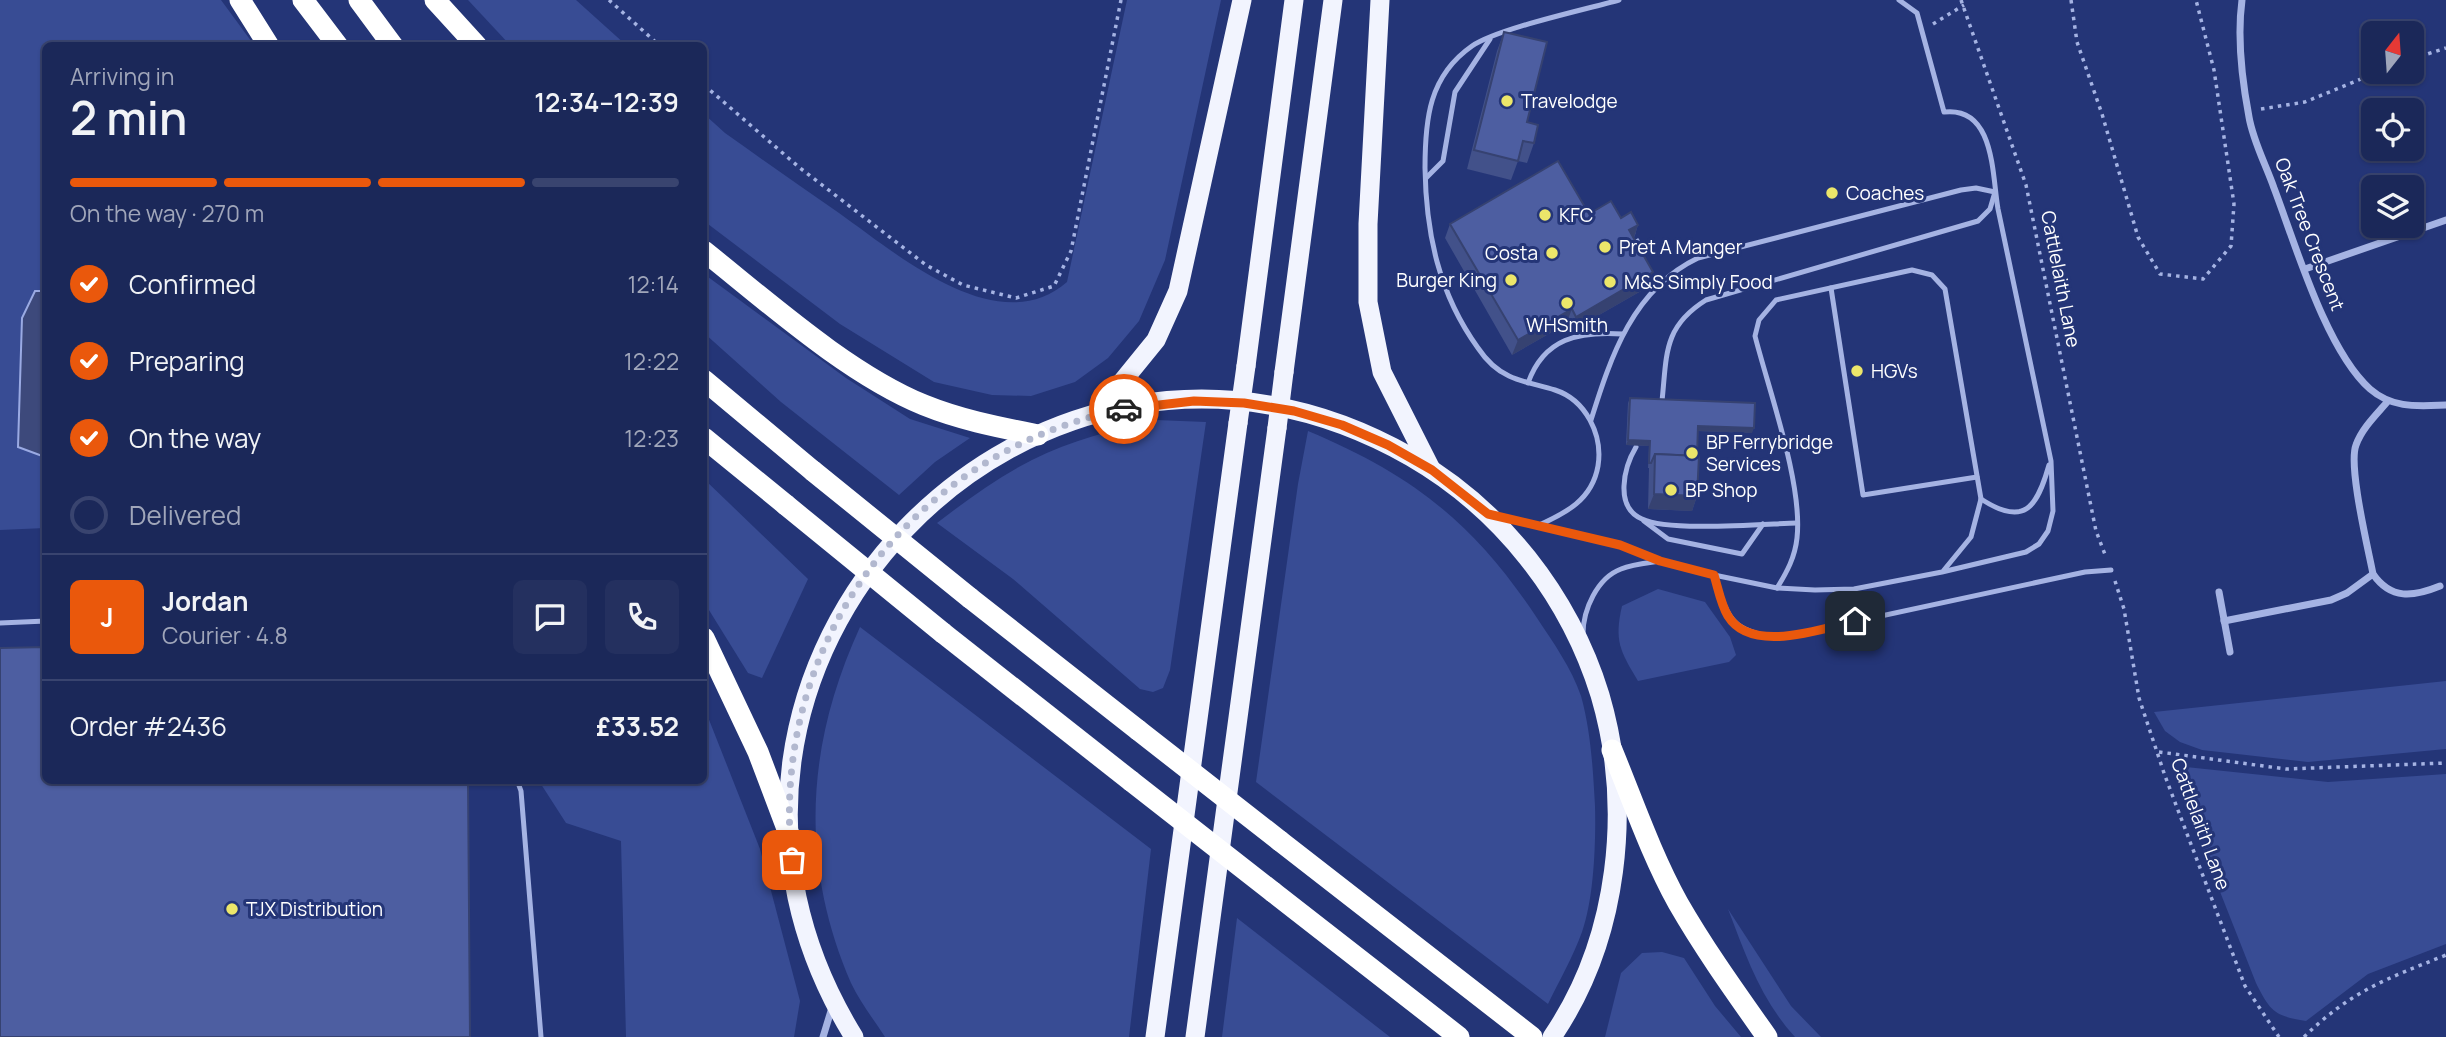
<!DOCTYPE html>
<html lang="en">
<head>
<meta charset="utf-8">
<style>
  :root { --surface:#1b2859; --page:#24305f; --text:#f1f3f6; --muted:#a0a6ba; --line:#39446f; --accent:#ea580c }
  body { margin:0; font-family:Manrope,sans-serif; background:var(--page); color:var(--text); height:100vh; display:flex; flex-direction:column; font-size:26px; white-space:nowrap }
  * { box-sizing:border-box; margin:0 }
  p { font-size:23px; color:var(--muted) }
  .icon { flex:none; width:38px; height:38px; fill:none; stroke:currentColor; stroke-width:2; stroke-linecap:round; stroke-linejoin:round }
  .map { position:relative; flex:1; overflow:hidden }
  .side { position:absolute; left:42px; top:42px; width:665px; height:742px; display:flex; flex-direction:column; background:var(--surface); border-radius:10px; box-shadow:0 2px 5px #0004,0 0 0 2px var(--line) }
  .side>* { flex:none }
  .needle { width:46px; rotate:17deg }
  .buttons { position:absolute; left:2361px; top:21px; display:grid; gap:14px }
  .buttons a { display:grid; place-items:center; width:63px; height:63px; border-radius:10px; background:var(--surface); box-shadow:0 2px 5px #0004,0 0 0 2px var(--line); font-size:35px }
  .pin { position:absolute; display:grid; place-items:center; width:60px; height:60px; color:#fff; margin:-30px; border-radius:14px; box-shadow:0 4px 10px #0006 }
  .courier { position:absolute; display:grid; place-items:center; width:70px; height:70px; margin:-35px; border:5px solid #ea580c; border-radius:50%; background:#fff; color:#222; box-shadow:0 2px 9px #0007 }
  .overview em { font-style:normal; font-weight:600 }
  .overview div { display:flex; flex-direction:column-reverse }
  .overview { display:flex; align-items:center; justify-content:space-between; height:119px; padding:0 28px }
  h1 { font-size:46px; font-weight:600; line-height:52px }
  .bar { display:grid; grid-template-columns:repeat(4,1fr); gap:10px 7px; align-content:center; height:84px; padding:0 28px }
  .bar i { height:9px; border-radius:5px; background:var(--line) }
  .bar .selected { background:var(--accent) }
  .bar p { grid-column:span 4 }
  .line { display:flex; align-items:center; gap:18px; padding:0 28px; border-top:2px solid var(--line) }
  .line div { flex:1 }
  .round { display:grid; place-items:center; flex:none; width:74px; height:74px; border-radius:10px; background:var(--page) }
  ol { padding:0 28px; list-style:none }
  li { display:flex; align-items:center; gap:21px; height:77px }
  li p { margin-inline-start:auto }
  li .icon { padding:7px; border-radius:50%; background:var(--accent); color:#fff; stroke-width:4 }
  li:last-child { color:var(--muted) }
  li i { width:38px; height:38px; border:4px solid var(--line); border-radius:50% }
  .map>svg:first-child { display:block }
  .green { fill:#384c94 }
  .water { fill:#3d497b; stroke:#9aaae3; stroke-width:2 }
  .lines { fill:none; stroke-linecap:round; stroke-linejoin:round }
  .path { stroke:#a5b3e3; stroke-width:3.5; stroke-dasharray:3.5 5; stroke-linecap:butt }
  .service { stroke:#a5b3e3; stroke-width:5 }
  .minor { stroke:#a5b3e3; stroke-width:7 }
  .trunk { stroke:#f2f4fe; stroke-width:19 }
  .motorway { stroke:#fff; stroke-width:21 }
  .trunk-bridge { stroke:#f2f4fe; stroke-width:19 }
  .motorway-bridge { stroke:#fff; stroke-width:21 }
  .wall { fill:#42518a }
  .shaded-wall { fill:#364271 }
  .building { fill:#4d5ea1; stroke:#364271; stroke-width:2 }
  .done { stroke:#b2b8cf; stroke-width:7; stroke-dasharray:0 12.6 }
  .route { stroke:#ea580c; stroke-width:9 }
  .poi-dot { fill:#ece66a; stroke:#243577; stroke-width:2.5 }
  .labels { text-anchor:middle; stroke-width:6; stroke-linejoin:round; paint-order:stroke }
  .poi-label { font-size:19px; fill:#fff; stroke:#243577; text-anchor:start }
  .street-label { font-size:19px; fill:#fff; stroke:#243577 }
</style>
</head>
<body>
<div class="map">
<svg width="2446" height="1037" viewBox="0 0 2446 1037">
  <rect width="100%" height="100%" fill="#243577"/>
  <!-- green -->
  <g class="green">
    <path d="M0 0H221L254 45 46 46 45 528 0 530Z"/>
    <path d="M468 0H576L626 45H510Z"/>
    <path d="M1127 0H1221L1165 260 1139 321 1108 358 1075 382 1031 396 992 395 934 382 840 324 704 221V114L725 133C763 160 801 187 839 213 897 254 998 342 1067 282Z"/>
    <path d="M704 274 846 378 910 419 970 438 935 462 899 495 781 402 704 333Z"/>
    <path d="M1156 420 1206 422 1170 670 1163 688 1153 692 1140 689 1013 579 937 523C967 500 998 477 1032 460 1071 440 1114 430 1156 420Z"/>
    <path d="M1308 431C1413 475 1474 523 1537 618 1553 642 1572 669 1581 696 1591 732 1593 770 1595 806 1596 842 1594 899 1582 932 1573 957 1559 981 1548 1004L1256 782 1298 484Z"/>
    <path d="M704 479 808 579 762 678 748 673 704 602Z"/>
    <path d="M1658 589 1705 602 1730 637 1736 655 1729 662 1638 681C1620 651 1614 641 1622 606Z"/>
    <path d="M860 627 1151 849 1129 1037H885C874 1020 860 1002 851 983 799 862 806 745 860 627Z"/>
    <path d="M2446 681V749L2308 762 2202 750 2180 742 2165 731 2154 712Z"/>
    <path d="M704 707 760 849 800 1001 794 1037H626L621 841 566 823 539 781 704 780Z"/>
    <path d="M2186 767 2328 782 2446 774V944L2368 974 2306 1021C2274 1016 2270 1011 2256 983L2176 780 2180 770Z"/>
    <path d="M1728 909 1791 1006 1821 1037H1795C1761 1000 1746 956 1728 909Z"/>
    <path d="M1237 918 1390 1037H1222Z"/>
    <path d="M1662 952 1684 958 1715 1006 1741 1037H1605L1621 973 1642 953Z"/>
  </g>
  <!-- water -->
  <path class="water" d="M35 291H45V457L18 447 22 318Z"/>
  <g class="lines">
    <!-- path -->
    <g class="path">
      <path d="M609 0 660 46"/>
      <path d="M1961 0 2026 185 2096 531 2106 557"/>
      <path d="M2071 0 2077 42 2102 114 2138 237 2160 274 2203 279 2231 246 2234 204 2214 70 2196 0"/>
      <path d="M1933 24 1964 5"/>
      <path d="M2412 59 2446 48"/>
      <path d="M704 85 800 168 926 265 963 285 1016 298 1054 286 1071 251 1121 0"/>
      <path d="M2261 109 2305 102 2378 72"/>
      <path d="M1632 232 1638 241 1633 244"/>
      <path d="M2115 581 2124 609 2139 698 2165 776 2245 986 2279 1037"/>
      <path d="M2159 752 2286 769 2446 763"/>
      <path d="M2304 1037C2351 991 2386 979 2446 955"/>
    </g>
    <!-- service -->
    <g class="service">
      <path d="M1426 178 1443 161 1455 92 1490 39"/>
      <path d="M1831 288 1863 495 1977 477"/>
      <path d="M1528 383C1544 338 1579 331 1623 334"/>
      <path d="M1591 420C1611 356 1633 289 1698 258L1961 190 1976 188 1995 192 1990 209 1978 221 1706 300C1663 327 1667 354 1662 401"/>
      <path d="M1636 447C1624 467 1614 507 1642 519 1668 532 1764 524 1797 523"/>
      <path d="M1981 499C2024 527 2037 508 2049 465"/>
      <path d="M1498 516 1537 526C1566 513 1592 500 1598 466 1603 435 1586 400 1555 390 1540 385 1524 383 1509 376 1496 370 1486 360 1478 348 1439 294 1426 234 1425 168 1425 119 1429 76 1472 46 1499 28 1584 10 1619 0"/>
      <path d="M1644 521 1668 539 1742 554 1763 524"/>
      <path d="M1537 526 1621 545 1660 561 1714 575 1777 588 1815 590 1854 589 1942 572 2026 552 2039 544 2048 531 2053 511 2051 461 1998 209C1992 175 1995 106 1944 112L1917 13 1899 0"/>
      <path d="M1714 575C1729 620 1729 630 1779 638L2085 572 2111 570"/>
      <path d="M1777 588C1787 572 1795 557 1797 538 1803 484 1769 391 1755 336L1759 320 1776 300 1912 270 1932 275 1945 289 1981 499 1971 537 1944 570"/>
      <path d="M0 623 46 621"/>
      <path d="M1583 634C1583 610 1597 578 1621 569 1633 564 1647 563 1660 561"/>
      <path d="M517 780 521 791 541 1037"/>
    </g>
    <!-- minor -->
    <g class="minor">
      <path d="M2242 0C2237 37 2242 80 2249 117 2253 141 2266 165 2274 188 2295 243 2326 350 2370 389 2393 409 2418 406 2446 405"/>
      <path d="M2305 269 2446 220"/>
      <path d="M2388 401C2377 414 2362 428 2356 445 2348 466 2368 548 2373 574 2391 600 2413 597 2440 586"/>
      <path d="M2219 592 2230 652"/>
      <path d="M2224 621 2331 600 2347 593 2373 574"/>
      <path d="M823 1037 834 1001"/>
    </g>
    <!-- trunk -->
    <g class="trunk">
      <path d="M1380 0 1368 224V302L1382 372 1431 469"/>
      <path d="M1246 366 1294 0"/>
      <path d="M1284 372 1333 0"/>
      <path d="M1095 415 1156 340 1178 291 1242 0"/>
      <path d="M854 1037C626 669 1035 242 1411 457 1501 509 1569 595 1600 695 1633 807 1619 939 1552 1037"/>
      <path d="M1155 1037 1238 423"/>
      <path d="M1195 1037 1277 428"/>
    </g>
    <!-- motorway -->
    <g class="motorway">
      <path d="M240 0 269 46"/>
      <path d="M303 0 338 46"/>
      <path d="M359 0 393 46"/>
      <path d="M435 0 477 46"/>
      <path d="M704 251C768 302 848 374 924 405 961 420 998 427 1038 435"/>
      <path d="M704 380 813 471"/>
      <path d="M704 438 786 505"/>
      <path d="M970 598 1138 730"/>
      <path d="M943 633 1131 781"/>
      <path d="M704 638 758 752 789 834"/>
      <path d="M1612 750C1633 801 1651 854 1678 903 1705 950 1736 993 1767 1037"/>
      <path d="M1280 841 1532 1037"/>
      <path d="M1273 892 1459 1037"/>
    </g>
    <!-- trunk-bridge -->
    <g class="trunk-bridge">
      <path d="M1238 423 1246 366"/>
      <path d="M1277 428 1284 372"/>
    </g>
    <!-- motorway-bridge -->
    <g class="motorway-bridge">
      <path d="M813 471 970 598"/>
      <path d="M786 505 943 633"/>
      <path d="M1138 730 1280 841"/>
      <path d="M1131 781 1273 892"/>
    </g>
  </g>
  <!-- wall -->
  <g class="wall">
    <path d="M1504 32 1527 122 1534 143 1527 163 1518 161 1511 180 1467 169 1497 51Z"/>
    <path d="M1589 214 1621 218 1638 225 1634 238 1648 287 1571 331 1566 324 1512 355 1445 238 1450 224Z"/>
    <path d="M1630 398 1752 433 1698 431 1697 496 1692 511 1648 509 1649 468H1648L1649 446 1626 445 1628 403Z"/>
  </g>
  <!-- shaded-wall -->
  <g class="shaded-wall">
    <path d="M1638 225 1633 240 1629 230Z"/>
    <path d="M1653 272 1648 287 1571 331 1576 317Z"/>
    <path d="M1572 309 1566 324 1512 355 1518 340Z"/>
    <path d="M1698 426 1754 428 1752 433 1697 431Z"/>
    <path d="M1628 440 1650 441 1649 446 1626 445Z"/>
    <path d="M1654 494 1697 496 1692 511 1648 509Z"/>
  </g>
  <!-- building -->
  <g class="building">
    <path d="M1504 32 1547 42 1527 122 1538 125 1534 143 1523 141 1518 161 1474 150Z"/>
    <path d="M1558 161 1589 214 1611 201 1621 218 1631 212 1638 225 1629 230 1653 272 1576 317 1572 309 1518 340 1450 224Z"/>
    <path d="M1630 398 1755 403 1754 428 1698 426 1697 456 1655 454 1651 463H1649L1650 441 1628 440Z"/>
    <path d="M1655 454 1699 456 1697 496 1654 494Z"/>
    <path d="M46 647V780H468L470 1037H0V648Z"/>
  </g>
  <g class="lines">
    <!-- done -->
    <path class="done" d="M792 860C768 644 912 451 1124 409"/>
    <!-- route -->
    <path class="route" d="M1124 409 1194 401 1244 403 1294 411 1342 425 1388 445 1432 470 1488 514 1620 545 1660 561 1714 575C1718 588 1721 605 1728 616 1751 654 1821 629 1855 621"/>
  </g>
  <!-- markers -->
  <g class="poi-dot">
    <circle cx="1507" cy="101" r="7"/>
    <circle cx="1832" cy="193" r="7"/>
    <circle cx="1545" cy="215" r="7"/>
    <circle cx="1605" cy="247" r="7"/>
    <circle cx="1552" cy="253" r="7"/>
    <circle cx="1511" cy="280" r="7"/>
    <circle cx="1610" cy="282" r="7"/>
    <circle cx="1567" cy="303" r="7"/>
    <circle cx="1857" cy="371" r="7"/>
    <circle cx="1692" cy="453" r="7"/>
    <circle cx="1671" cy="490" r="7"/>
    <circle cx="232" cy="909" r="7"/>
  </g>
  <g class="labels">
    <!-- poi labels -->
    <g class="poi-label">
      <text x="1521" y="108">Travelodge</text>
      <text x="1846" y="200">Coaches</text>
      <text x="1559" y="222">KFC</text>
      <text x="1619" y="254">Pret A Manger</text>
      <text x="1538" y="260" text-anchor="end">Costa</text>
      <text x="1497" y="287" text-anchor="end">Burger King</text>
      <text x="1624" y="289">M&amp;S Simply Food</text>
      <text x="1567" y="332" text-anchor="middle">WHSmith</text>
      <text x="1871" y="378">HGVs</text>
      <text x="1706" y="449">BP Ferrybridge<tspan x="1706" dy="22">Services</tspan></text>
      <text x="1685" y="497">BP Shop</text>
      <text x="246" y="916">TJX Distribution</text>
    </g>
    <!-- street labels -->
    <g class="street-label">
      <text transform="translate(2310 234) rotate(69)" y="7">Oak Tree Crescent</text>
      <text transform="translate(2061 279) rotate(79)" y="7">Cattlelaith Lane</text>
      <text transform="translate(2201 824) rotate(70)" y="7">Cattlelaith Lane</text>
    </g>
  </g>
</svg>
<div class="buttons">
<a><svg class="needle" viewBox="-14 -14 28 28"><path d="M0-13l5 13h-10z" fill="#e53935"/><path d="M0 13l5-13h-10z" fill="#a0a6ba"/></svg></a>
<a><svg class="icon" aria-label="locate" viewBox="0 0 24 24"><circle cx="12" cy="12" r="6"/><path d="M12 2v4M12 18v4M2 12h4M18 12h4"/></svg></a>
<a><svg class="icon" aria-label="layers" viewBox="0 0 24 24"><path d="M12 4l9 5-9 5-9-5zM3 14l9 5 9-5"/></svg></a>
</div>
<div class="pin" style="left:792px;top:860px;background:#ea580c"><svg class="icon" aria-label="bag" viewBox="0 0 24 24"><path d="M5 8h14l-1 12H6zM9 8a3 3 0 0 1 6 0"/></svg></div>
<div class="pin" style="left:1855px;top:621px;background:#1f2937"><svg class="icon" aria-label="home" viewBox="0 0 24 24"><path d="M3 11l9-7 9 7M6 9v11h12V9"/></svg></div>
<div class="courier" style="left:1124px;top:409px"><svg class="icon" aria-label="car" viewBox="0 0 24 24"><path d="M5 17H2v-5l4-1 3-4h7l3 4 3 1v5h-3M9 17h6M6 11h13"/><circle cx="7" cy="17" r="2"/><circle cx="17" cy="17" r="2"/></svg></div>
<section class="side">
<div class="overview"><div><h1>2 min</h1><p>Arriving in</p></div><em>12:34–12:39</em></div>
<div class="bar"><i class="selected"></i><i class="selected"></i><i class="selected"></i><i></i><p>On the way · 270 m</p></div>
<ol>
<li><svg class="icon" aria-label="check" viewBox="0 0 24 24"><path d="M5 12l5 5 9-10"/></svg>Confirmed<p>12:14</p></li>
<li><svg class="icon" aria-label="check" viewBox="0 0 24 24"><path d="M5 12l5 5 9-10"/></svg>Preparing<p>12:22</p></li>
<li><svg class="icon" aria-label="check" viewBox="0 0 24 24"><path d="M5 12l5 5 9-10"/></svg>On the way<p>12:23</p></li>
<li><i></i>Delivered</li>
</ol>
<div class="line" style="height:126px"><b class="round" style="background:var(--accent);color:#fff">J</b><div><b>Jordan</b><p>Courier · 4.8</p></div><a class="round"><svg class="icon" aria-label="chat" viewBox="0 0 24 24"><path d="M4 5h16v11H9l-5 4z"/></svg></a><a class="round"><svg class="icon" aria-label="phone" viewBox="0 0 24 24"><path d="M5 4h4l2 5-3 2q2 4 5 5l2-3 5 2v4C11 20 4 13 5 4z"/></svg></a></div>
<div class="line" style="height:91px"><div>Order #2436</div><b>£33.52</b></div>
</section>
</div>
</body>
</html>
